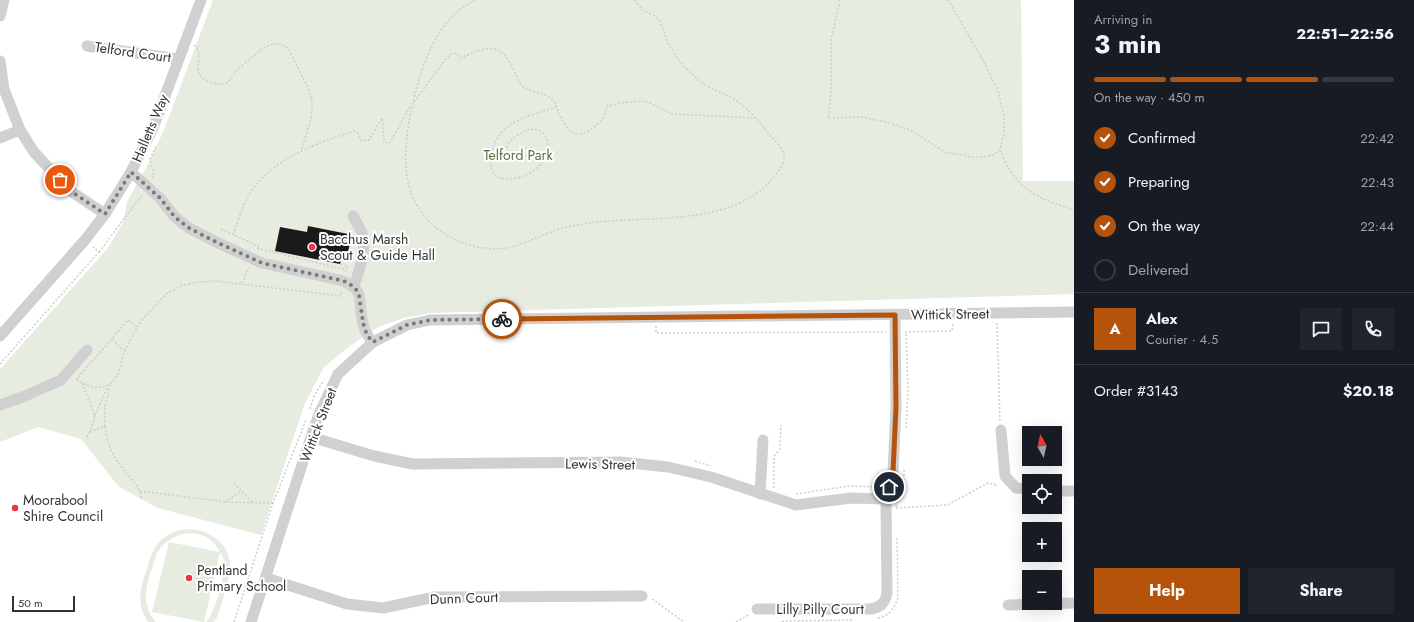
<!DOCTYPE html>
<html lang="en">
<head>
<meta charset="utf-8">
<style>
  :root { --surface:#171b24; --page:#20242c; --text:#f1f3f6; --muted:#9ea1a6; --line:#363941; --accent:#b45309 }
  body { margin:0; font-family:Jost,sans-serif; background:var(--page); color:var(--text); height:100vh; display:flex; flex-direction:column; font-size:15px; white-space:nowrap }
  * { box-sizing:border-box; margin:0 }
  p { font-size:13px; color:var(--muted) }
  .icon { flex:none; width:22px; height:22px; fill:none; stroke:currentColor; stroke-width:2; stroke-linecap:round; stroke-linejoin:round }
  .map { position:relative; flex:1; overflow:hidden }
  .sheet { display:flex; flex-direction:column; background:var(--surface); width:340px }
  .sheet>* { flex:none }
  .needle { width:26px; rotate:352deg }
  .tools { position:absolute; left:1022px; top:426px; display:grid; gap:8px }
  .tools a { display:grid; place-items:center; width:40px; height:40px; border-radius:0px; background:var(--surface); box-shadow:0 4px 16px #0002; font-size:20px }
  .scale { position:absolute; left:12px; bottom:10px; width:63px; box-sizing:border-box; padding-left:4px; border:2px solid #333; border-top:0; font-size:11px; line-height:14px; white-space:nowrap; color:#333; -webkit-text-stroke:3px #fff; paint-order:stroke }
  .pin { position:absolute; display:grid; place-items:center; width:34px; height:34px; color:#fff; margin:-17px; border:2px solid #fff; border-radius:50%; box-shadow:0 1px 4px #0007 }
  .courier { position:absolute; display:grid; place-items:center; width:40px; height:40px; margin:-20px; border:3px solid #b45309; border-radius:50%; background:#fff; color:#222; box-shadow:0 1px 5px #0007 }
  .summary em { font-style:normal; font-weight:700 }
  .summary div { display:flex; flex-direction:column-reverse }
  .summary { display:flex; align-items:center; justify-content:space-between; height:68px; padding:0 20px }
  h1 { font-size:26px; font-weight:700; line-height:30px }
  .bar { display:grid; grid-template-columns:repeat(4,1fr); gap:6px 4px; align-content:center; height:48px; padding:0 20px }
  .bar i { height:5px; border-radius:3px; background:var(--line) }
  .bar .current { background:var(--accent) }
  .bar p { grid-column:span 4 }
  .line { display:flex; align-items:center; gap:10px; padding:0 20px; border-top:1px solid var(--line) }
  .line div { flex:1 }
  .round { display:grid; place-items:center; flex:none; width:42px; height:42px; border-radius:0px; background:var(--page) }
  ol { padding:0 20px; list-style:none }
  li { display:flex; align-items:center; gap:12px; height:44px }
  li p { margin-inline-start:auto }
  li .icon { padding:4px; border-radius:50%; background:var(--accent); color:#fff; stroke-width:4 }
  li:last-child { color:var(--muted) }
  li i { width:22px; height:22px; border:2px solid var(--line); border-radius:50% }
  .primary-button { display:flex; gap:8px; margin-top:auto; padding:8px 20px }
  .primary-button a { flex:1; height:46px; border-radius:0px; background:var(--accent); color:#fff; font-size:16px; font-weight:700; line-height:46px; text-align:center }
  .primary-button a+a { background:var(--page); color:var(--text) }
  main { display:flex; flex:1; min-height:0 }
  .map>svg:first-child { display:block }
  .green { fill:#e6ecdf }
  .building { fill:#1a1a1a }
  .lines { fill:none; stroke-linecap:round; stroke-linejoin:round }
  .path { stroke:#cdcdcd; stroke-width:1.5; stroke-dasharray:2 2; stroke-linecap:butt }
  .minor { stroke:#d0d0d0; stroke-width:11 }
  .done { stroke:#7a7a7a; stroke-width:4; stroke-dasharray:0 7.2 }
  .route { stroke:#b45309; stroke-width:5 }
  .poi-dot { fill:#e63946; stroke:#fff; stroke-width:1.5 }
  .labels { text-anchor:middle; stroke-width:4; stroke-linejoin:round; paint-order:stroke }
  .street-label { font-size:14px; fill:#333; stroke:#fff }
  .park-label { font-size:14px; fill:#56703f; stroke:#fff }
  .poi-label { font-size:14px; fill:#333; stroke:#fff; text-anchor:start }
</style>
</head>
<body>
<main>
<div class="map">
<svg width="1074" height="622" viewBox="0 0 1074 622">
  <rect width="100%" height="100%" fill="#fff"/>
  <!-- green -->
  <g class="green">
    <path d="M213 0H1021L1023 181H1074V294L431 313 404 318 378 327 347 348 324 367 305 403 261 535 158 508 119 487 81 439 38 427 0 442V369L107 249 123 223 127 202 147 166 164 130Z"/>
    <path d="M187 529C208 529 229 542 230 565 231 573 221 608 217 617L214 622H206C215 613 223 580 225 567 225 562 223 556 220 552L204 622 152 612 169 542 220 552C206 525 172 529 157 553 150 577 137 600 156 622H148C136 604 140 588 147 569 150 558 153 547 162 539 169 533 178 530 187 529Z"/>
  </g>
  <!-- building -->
  <path class="building" d="M308 226 348 234 346 242 350 243 347 258 342 257 340 264 275 251 280 227 307 232Z"/>
  <g class="lines">
    <!-- path -->
    <g class="path">
      <path d="M475 0C469 4 462 7 457 12 430 34 416 84 410 117 406 139 403 164 409 186 420 228 464 253 506 248 522 245 535 238 551 232 562 227 576 225 589 223 646 215 738 228 775 175 780 169 785 163 784 155 782 147 774 140 769 134 758 120 747 107 732 98 726 94 719 92 713 89 705 85 698 80 692 74 682 65 674 55 668 43 665 36 663 25 658 19 654 15 647 13 643 10 640 7 637 3 635 0"/>
      <path d="M840 0 831 40V95L828 118 861 117 886 122 910 130 945 152 972 157H985L995 154 1000 150 1004 133V116L998 91 983 60 948 0"/>
      <path d="M194 45C205 54 192 69 203 79 206 81 211 82 214 83 228 88 231 77 238 69 242 65 246 62 250 59 262 49 272 38 288 48L309 90 312 100V109L310 123 301 151"/>
      <path d="M414 102 445 60 451 54 456 53 460 58C472 54 485 45 498 50 508 54 515 74 520 83 527 94 543 91 552 99 556 103 557 111 560 116 567 129 573 140 590 130 594 127 599 124 602 120 604 116 605 111 608 106L619 103 644 101 650 103 672 114 756 118"/>
      <path d="M526 147 528 153C521 167 505 163 507 145 515 135 536 120 546 137 548 140 549 145 549 149 544 170 514 187 494 175 490 167 490 160 492 151 501 119 529 117 556 107"/>
      <path d="M1000 150C1003 157 1006 164 1010 170 1024 194 1049 202 1074 210"/>
      <path d="M152 178 154 176 150 159 156 146"/>
      <path d="M221 229 258 246 257 249"/>
      <path d="M233 235C238 222 242 207 249 195 272 158 315 144 354 131L358 133 361 140 364 141 369 140 382 118 383 123 384 141 388 144 391 141 411 105"/>
      <path d="M257 248 346 270"/>
      <path d="M99 252 142 195"/>
      <path d="M340 264 347 266 346 272"/>
      <path d="M242 283 249 267"/>
      <path d="M997 323 1000 421"/>
      <path d="M656 326V333L886 332"/>
      <path d="M137 327 141 321 166 294 181 286 197 282 215 281 341 296 342 291"/>
      <path d="M905 332 952 331 953 324"/>
      <path d="M0 364 99 252 92 246"/>
      <path d="M76 378 77 379 128 320 137 327 125 350C118 349 118 342 112 339"/>
      <path d="M77 379C91 391 111 392 119 371 121 365 122 357 125 350"/>
      <path d="M82 383 95 416 93 424 86 439"/>
      <path d="M310 409 314 396 324 380"/>
      <path d="M95 416 108 385"/>
      <path d="M105 426C107 452 121 467 137 486L140 491 142 500"/>
      <path d="M906 428 908 391 906 332"/>
      <path d="M90 432 105 426V406L111 383"/>
      <path d="M695 461 711 466"/>
      <path d="M234 483 253 503"/>
      <path d="M774 488V456L780 449 781 425"/>
      <path d="M140 491 225 502 273 503"/>
      <path d="M796 494 849 486 879 487"/>
      <path d="M225 502 241 491"/>
      <path d="M896 507 904 478V469"/>
      <path d="M896 508 947 505 988 483 996 485 998 484"/>
      <path d="M652 599 684 622"/>
      <path d="M878 618C890 616 894 608 898 598L897 536"/>
      <path d="M234 622 273 503 306 420"/>
      <path d="M736 622 750 614"/>
      <path d="M782 622 784 621 854 620"/>
    </g>
    <!-- minor -->
    <g class="minor">
      <path d="M0 16 4 0"/>
      <path d="M87 46 178 59"/>
      <path d="M0 61 4 89 20 130 34 152 69 190 105 214"/>
      <path d="M0 138 20 130"/>
      <path d="M131 172 160 198 174 216 181 222 189 228 216 242 262 263 344 281C349 284 354 286 357 291 359 294 360 299 360 303 362 318 362 331 373 342"/>
      <path d="M353 216C356 222 361 229 363 236 366 253 359 271 354 286"/>
      <path d="M0 336 85 240 105 214 131 172 153 128 201 0"/>
      <path d="M0 405 25 396 61 380 87 350"/>
      <path d="M1001 430 1005 476 1016 488 1029 489"/>
      <path d="M311 437 374 456 413 464 621 462 668 467 711 477 796 505 851 498 886 499"/>
      <path d="M1055 491H1074"/>
      <path d="M760 494 763 440"/>
      <path d="M266 578 347 604 383 608 435 597 642 596"/>
      <path d="M1008 605 1074 603"/>
      <path d="M757 609H871C881 607 885 603 887 593L886 499 893 472 896 407 895 315"/>
      <path d="M251 622 311 437 319 414 338 374 373 342 407 325 430 320 1074 312"/>
    </g>
  </g>
  <g class="lines">
    <!-- done -->
    <path class="done" d="M60 180 69 190 105 214 131 172 160 198 174 216 181 222 189 228 216 242 262 263 344 281C349 284 354 286 357 291 359 294 360 299 360 303 363 318 362 331 373 342L407 325 430 320 502 319"/>
    <!-- route -->
    <path class="route" d="M502 319 895 315 896 407 893 472 889 487"/>
  </g>
  <!-- markers -->
  <g class="poi-dot">
    <circle cx="312" cy="247" r="4"/>
    <circle cx="15" cy="508" r="4"/>
    <circle cx="189" cy="578" r="4"/>
  </g>
  <g class="labels">
    <!-- street labels -->
    <g class="street-label">
      <text transform="translate(133 52) rotate(8)" y="5">Telford Court</text>
      <text transform="translate(150 128) rotate(-67)" y="5">Halletts Way</text>
      <text transform="translate(950 314) rotate(-1)" y="5">Wittick Street</text>
      <text transform="translate(318 425) rotate(-69)" y="5">Wittick Street</text>
      <text transform="translate(600 464) rotate(1)" y="5">Lewis Street</text>
      <text transform="translate(464 598) rotate(-2)" y="5">Dunn Court</text>
      <text x="820" y="614">Lilly Pilly Court</text>
    </g>
    <!-- park labels -->
    <g class="park-label">
      <text x="518" y="160">Telford Park</text>
    </g>
    <!-- poi labels -->
    <g class="poi-label">
      <text x="320" y="244">Bacchus Marsh<tspan x="320" dy="16">Scout &amp; Guide Hall</tspan></text>
      <text x="23" y="505">Moorabool<tspan x="23" dy="16">Shire Council</tspan></text>
      <text x="197" y="575">Pentland<tspan x="197" dy="16">Primary School</tspan></text>
    </g>
  </g>
</svg>
<div class="tools">
<a><svg class="needle" viewBox="-14 -14 28 28"><path d="M0-13l5 13h-10z" fill="#e53935"/><path d="M0 13l5-13h-10z" fill="#9ea1a6"/></svg></a>
<a><svg class="icon" aria-label="locate" viewBox="0 0 24 24"><circle cx="12" cy="12" r="6"/><path d="M12 2v4M12 18v4M2 12h4M18 12h4"/></svg></a>
<a>+</a>
<a>−</a>
</div>
<div class="scale">50 m</div>
<div class="pin" style="left:60px;top:180px;background:#ea580c"><svg class="icon" aria-label="bag" viewBox="0 0 24 24"><path d="M5 8h14l-1 12H6zM9 8a3 3 0 0 1 6 0"/></svg></div>
<div class="pin" style="left:889px;top:487px;background:#1f2937"><svg class="icon" aria-label="home" viewBox="0 0 24 24"><path d="M3 11l9-7 9 7M6 9v11h12V9"/></svg></div>
<div class="courier" style="left:502px;top:319px"><svg class="icon" aria-label="bike" viewBox="0 0 24 24"><circle cx="6" cy="16" r="4"/><circle cx="18" cy="16" r="4"/><path d="M6 16l4-8h5l3 8M10 8l3 8H6M13 5h3"/></svg></div>
</div>
<section class="sheet">
<div class="summary"><div><h1>3 min</h1><p>Arriving in</p></div><em>22:51–22:56</em></div>
<div class="bar"><i class="current"></i><i class="current"></i><i class="current"></i><i></i><p>On the way · 450 m</p></div>
<ol>
<li><svg class="icon" aria-label="check" viewBox="0 0 24 24"><path d="M5 12l5 5 9-10"/></svg>Confirmed<p>22:42</p></li>
<li><svg class="icon" aria-label="check" viewBox="0 0 24 24"><path d="M5 12l5 5 9-10"/></svg>Preparing<p>22:43</p></li>
<li><svg class="icon" aria-label="check" viewBox="0 0 24 24"><path d="M5 12l5 5 9-10"/></svg>On the way<p>22:44</p></li>
<li><i></i>Delivered</li>
</ol>
<div class="line" style="height:72px"><b class="round" style="background:var(--accent);color:#fff">A</b><div><b>Alex</b><p>Courier · 4.5</p></div><a class="round"><svg class="icon" aria-label="chat" viewBox="0 0 24 24"><path d="M4 5h16v11H9l-5 4z"/></svg></a><a class="round"><svg class="icon" aria-label="phone" viewBox="0 0 24 24"><path d="M5 4h4l2 5-3 2q2 4 5 5l2-3 5 2v4C11 20 4 13 5 4z"/></svg></a></div>
<div class="line" style="height:52px"><div>Order #3143</div><b>$20.18</b></div>
<div class="primary-button"><a>Help</a><a>Share</a></div>
</section>
</main>
</body>
</html>
